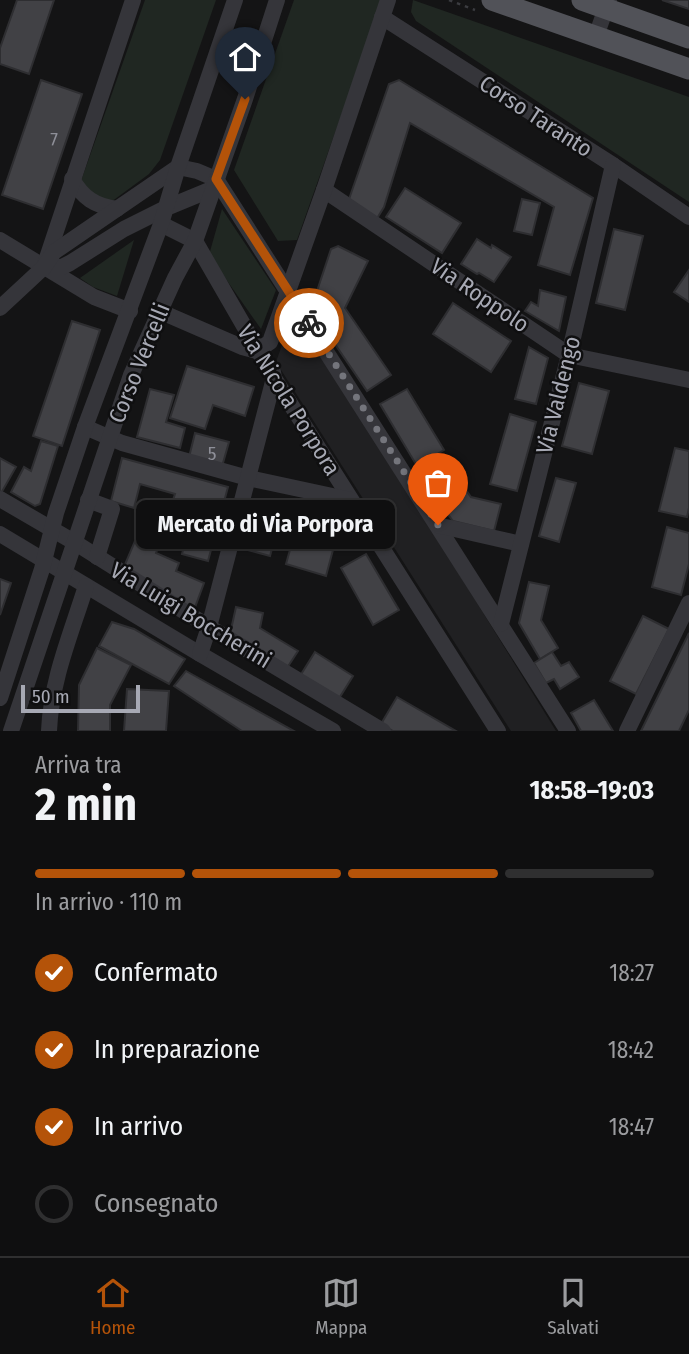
<!DOCTYPE html>
<html lang="it">
<head>
<meta charset="utf-8">
<style>
  :root { --surface:#0f0f10; --page:#181819; --text:#f1f3f6; --muted:#9b9c9f; --line:#2f2f30; --accent:#b45309 }
  body { margin:0; font-family:"Fira Sans Condensed",sans-serif; background:var(--page); color:var(--text); height:100vh; display:flex; flex-direction:column; font-size:26px; white-space:nowrap }
  * { box-sizing:border-box; margin:0 }
  p { font-size:23px; color:var(--muted) }
  .icon { flex:none; width:38px; height:38px; fill:none; stroke:currentColor; stroke-width:2; stroke-linecap:round; stroke-linejoin:round }
  .map { position:relative; height:731px; overflow:hidden }
  .panel { display:flex; flex-direction:column; background:var(--surface); flex:1 }
  .panel>* { flex:none }
  .scale { position:absolute; left:21px; bottom:18px; width:119px; box-sizing:border-box; padding-left:7px; border:4px solid #a7a9b4; border-top:0; font-size:19px; line-height:24px; white-space:nowrap; color:#a7a9b4; -webkit-text-stroke:5px #0f0f10; paint-order:stroke }
  .pin { position:absolute; display:grid; place-items:center; width:60px; height:60px; color:#fff; margin:-72px -30px; border-radius:50% 50% 50% 0; rotate:-45deg; box-shadow:0 0 7px #0007 }
  .pin .icon { rotate:45deg }
  .courier { position:absolute; display:grid; place-items:center; width:70px; height:70px; margin:-35px; border:5px solid #b45309; border-radius:50%; background:#fff; color:#222; box-shadow:0 2px 9px #0007 }
  .bubble { position:absolute; height:49px; border-radius:10px; background:var(--surface); box-shadow:0 2px 5px #0004,0 0 0 2px var(--line); font-size:23px; font-weight:700; line-height:49px; text-align:center }
  .headline em { font-style:normal; font-weight:700 }
  .headline div { display:flex; flex-direction:column-reverse }
  .headline { display:flex; align-items:center; justify-content:space-between; height:119px; padding:0 35px }
  h1 { font-size:46px; font-weight:700; line-height:52px }
  .bar { display:grid; grid-template-columns:repeat(4,1fr); gap:10px 7px; align-content:center; height:84px; padding:0 35px }
  .bar i { height:9px; border-radius:5px; background:var(--line) }
  .bar .selected { background:var(--accent) }
  .bar p { grid-column:span 4 }
  ol { padding:0 35px; list-style:none }
  li { display:flex; align-items:center; gap:21px; height:77px }
  li p { margin-inline-start:auto }
  li .icon { padding:7px; border-radius:50%; background:var(--accent); color:#fff; stroke-width:4 }
  li:last-child { color:var(--muted) }
  li i { width:38px; height:38px; border:4px solid var(--line); border-radius:50% }
  .menu { display:flex; justify-content:space-around; align-items:center; height:98px; border-top:2px solid var(--line); background:var(--surface); font-size:19px; color:var(--muted) }
  .menu a { display:grid; justify-items:center; gap:4px }
  .menu .selected { color:var(--accent) }
  .map>svg:first-child { display:block }
  .built { fill:#202022 }
  .green { fill:#202722 }
  .building { fill:#414145; stroke:#2e2e31; stroke-width:2 }
  .lines { fill:none; stroke-linecap:round; stroke-linejoin:round }
  .path { stroke:#3b3c40; stroke-width:2.5; stroke-dasharray:3.5 5; stroke-linecap:butt }
  .minor { stroke:#35353a; stroke-width:16 }
  .major { stroke:#515258; stroke-width:21 }
  .done { stroke:#74757c; stroke-width:7; stroke-dasharray:0 12.6 }
  .route { stroke:#b45309; stroke-width:9 }
  .labels { text-anchor:middle; stroke-width:5; stroke-linejoin:round; paint-order:stroke }
  .number-label { font-size:19px; fill:#8e8f98 }
  .street-label { font-size:23px; fill:#a7a9b4; stroke:#0f0f10 }
</style>
</head>
<body>
<div class="map">
<svg width="689" height="731" viewBox="0 0 689 731">
  <rect width="100%" height="100%" fill="#141415"/>
  <!-- built -->
  <path class="built" d="M295 308 556 731H511L276 362Z"/>
  <!-- green -->
  <g class="green">
    <path d="M145 0H216L160 160 149 174 111 202 98 198 81 181Z"/>
    <path d="M294 0H382L297 240 278 241 234 170Z"/>
    <path d="M413 0 689 97V202L416 21 411 12Z"/>
    <path d="M222 209 276 290 261 329 209 255Z"/>
    <path d="M134 240 117 296 93 287 80 278Z"/>
  </g>
  <!-- building -->
  <g class="building">
    <path d="M17 0H54L29 74 0 64V48Z"/>
    <path d="M662 0H689V9Z"/>
    <path d="M41 80 82 94 43 209 2 195Z"/>
    <path d="M399 80 593 198 570 275 538 265 554 207 410 123 384 207 376 220 348 202 389 84Z"/>
    <path d="M405 188 461 223 442 253 386 217Z"/>
    <path d="M522 199 540 203 532 235 514 231Z"/>
    <path d="M614 229 643 236 625 310 596 303Z"/>
    <path d="M477 239 491 248 492 245 511 257 494 282 479 273 477 274 461 264Z"/>
    <path d="M338 246 368 261 345 308 391 375 367 391 311 309 331 249Z"/>
    <path d="M689 270V302L674 292Z"/>
    <path d="M540 290 566 297 559 331 525 311 531 302 538 306Z"/>
    <path d="M453 303 511 341 491 372 433 334Z"/>
    <path d="M72 321 100 330 62 446 33 436Z"/>
    <path d="M529 347 548 358 536 404 515 399Z"/>
    <path d="M187 366 254 387 245 416 213 405 205 429 170 418Z"/>
    <path d="M579 383 609 391 592 454 562 446Z"/>
    <path d="M150 389 174 395 166 422 185 428 180 448 137 437Z"/>
    <path d="M407 389 444 450 417 466 380 404Z"/>
    <path d="M510 414 536 422 517 491 490 484Z"/>
    <path d="M195 433 229 442 221 470 188 461Z"/>
    <path d="M41 441 58 446 40 504 35 506 11 492 24 467 31 471Z"/>
    <path d="M675 448 689 451V508L687 517 659 511Z"/>
    <path d="M0 458 16 467 0 495Z"/>
    <path d="M122 458 228 487 208 561 182 554 194 509 172 503 175 494 140 484 134 508 111 501Z"/>
    <path d="M556 478 576 483 559 542 539 536Z"/>
    <path d="M461 483 471 497 501 504 494 531 453 521 437 500Z"/>
    <path d="M260 506 282 512 270 556 248 550Z"/>
    <path d="M667 527 689 533V564L681 595 652 587Z"/>
    <path d="M138 534 160 543 156 553 179 563 176 571 204 583 194 610 123 569Z"/>
    <path d="M293 539 333 550 326 576 286 564Z"/>
    <path d="M366 554 399 610 373 625 341 568Z"/>
    <path d="M0 579 11 583 0 615Z"/>
    <path d="M529 582 549 586 541 620 558 648 540 659 519 623Z"/>
    <path d="M236 607 263 613 260 628 298 651 287 668 230 634Z"/>
    <path d="M643 616 669 629 636 694 610 681Z"/>
    <path d="M112 622 134 629 185 659 169 684 99 646Z"/>
    <path d="M689 633V710L679 731H641Z"/>
    <path d="M97 648 131 665 110 705V731H78L79 685Z"/>
    <path d="M315 652 353 676 338 700 300 676Z"/>
    <path d="M552 652 561 666 569 662 579 677 560 689 554 679 546 683 534 663Z"/>
    <path d="M186 671 294 731H242L174 686Z"/>
    <path d="M127 689 169 691 166 731H124Z"/>
    <path d="M397 697 456 731H393L381 724Z"/>
    <path d="M594 700 613 731H581L571 713Z"/>
  </g>
  <g class="lines">
    <!-- path -->
    <path class="path" d="M449 0 475 10"/>
    <!-- minor -->
    <g class="minor">
      <path d="M382 17 613 165 689 217"/>
      <path d="M596 36 609 0"/>
      <path d="M178 167 197 171 216 179 568 731"/>
      <path d="M72 179C83 198 95 206 117 209"/>
      <path d="M324 190 569 355 689 380"/>
      <path d="M161 224 195 241 274 378 498 731"/>
      <path d="M0 240 94 297 130 311"/>
      <path d="M44 267 133 0"/>
      <path d="M44 267H62L70 263 124 229 166 208 212 189"/>
      <path d="M0 308 44 267 54 252 178 167"/>
      <path d="M159 311 242 347 257 351 270 342 324 190 388 0"/>
      <path d="M85 427 122 443 248 478 351 500"/>
      <path d="M0 499 74 542 209 627 383 731"/>
      <path d="M88 500 112 509 97 557"/>
      <path d="M437 525 521 544"/>
      <path d="M0 534 200 654 333 731"/>
      <path d="M501 624 569 355 613 165"/>
      <path d="M200 654 209 627 274 378 273 372"/>
      <path d="M0 698 42 569 56 513 85 427 161 224 178 167 235 0"/>
      <path d="M11 731 131 375 175 278 195 241 245 99 277 0"/>
      <path d="M49 731C51 680 71 634 86 586"/>
      <path d="M627 731 689 603"/>
    </g>
    <!-- major -->
    <g class="major">
      <path d="M492 0 689 69"/>
      <path d="M582 0 689 38"/>
    </g>
  </g>
  <g class="lines">
    <!-- done -->
    <path class="done" d="M309 323 438 525"/>
    <!-- route -->
    <path class="route" d="M245 99 216 179 309 323"/>
  </g>
  <g class="labels">
    <!-- number labels -->
    <g class="number-label">
      <text x="54" y="146">7</text>
      <text x="212" y="460">5</text>
    </g>
    <!-- street labels -->
    <g class="street-label">
      <text transform="translate(536 116) rotate(33)" y="8">Corso Taranto</text>
      <text transform="translate(480 295) rotate(34)" y="8">Via Roppolo</text>
      <text transform="translate(139 363) rotate(-68)" y="8">Corso Vercelli</text>
      <text transform="translate(558 395) rotate(-76)" y="8">Via Valdengo</text>
      <text transform="translate(289 400) rotate(58)" y="8">Via Nicola Porpora</text>
      <text transform="translate(191 615) rotate(31)" y="8">Via Luigi Boccherini</text>
    </g>
  </g>
</svg>
<div class="scale">50 m</div>
<div class="pin" style="left:438px;top:525px;background:#ea580c"><svg class="icon" aria-label="bag" viewBox="0 0 24 24"><path d="M5 8h14l-1 12H6zM9 8a3 3 0 0 1 6 0"/></svg></div>
<div class="pin" style="left:245px;top:99px;background:#1f2937"><svg class="icon" aria-label="home" viewBox="0 0 24 24"><path d="M3 11l9-7 9 7M6 9v11h12V9"/></svg></div>
<div class="courier" style="left:309px;top:323px"><svg class="icon" aria-label="bike" viewBox="0 0 24 24"><circle cx="6" cy="16" r="4"/><circle cx="18" cy="16" r="4"/><path d="M6 16l4-8h5l3 8M10 8l3 8H6M13 5h3"/></svg></div>
<div class="bubble" style="left:136px;top:500px;width:259px">Mercato di Via Porpora</div>
</div>
<section class="panel">
<div class="headline"><div><h1>2 min</h1><p>Arriva tra</p></div><em>18:58–19:03</em></div>
<div class="bar"><i class="selected"></i><i class="selected"></i><i class="selected"></i><i></i><p>In arrivo · 110 m</p></div>
<ol>
<li><svg class="icon" aria-label="check" viewBox="0 0 24 24"><path d="M5 12l5 5 9-10"/></svg>Confermato<p>18:27</p></li>
<li><svg class="icon" aria-label="check" viewBox="0 0 24 24"><path d="M5 12l5 5 9-10"/></svg>In preparazione<p>18:42</p></li>
<li><svg class="icon" aria-label="check" viewBox="0 0 24 24"><path d="M5 12l5 5 9-10"/></svg>In arrivo<p>18:47</p></li>
<li><i></i>Consegnato</li>
</ol>
</section>
<nav class="menu">
<a class="selected"><svg class="icon" aria-label="home" viewBox="0 0 24 24"><path d="M3 11l9-7 9 7M6 9v11h12V9"/></svg>Home</a>
<a><svg class="icon" aria-label="map" viewBox="0 0 24 24"><path d="M3 6l6-2 6 2 6-2v14l-6 2-6-2-6 2zM9 4v14M15 6v14"/></svg>Mappa</a>
<a><svg class="icon" aria-label="saved" viewBox="0 0 24 24"><path d="M7 4h10v16l-5-4-5 4z"/></svg>Salvati</a>
</nav>
</body>
</html>
